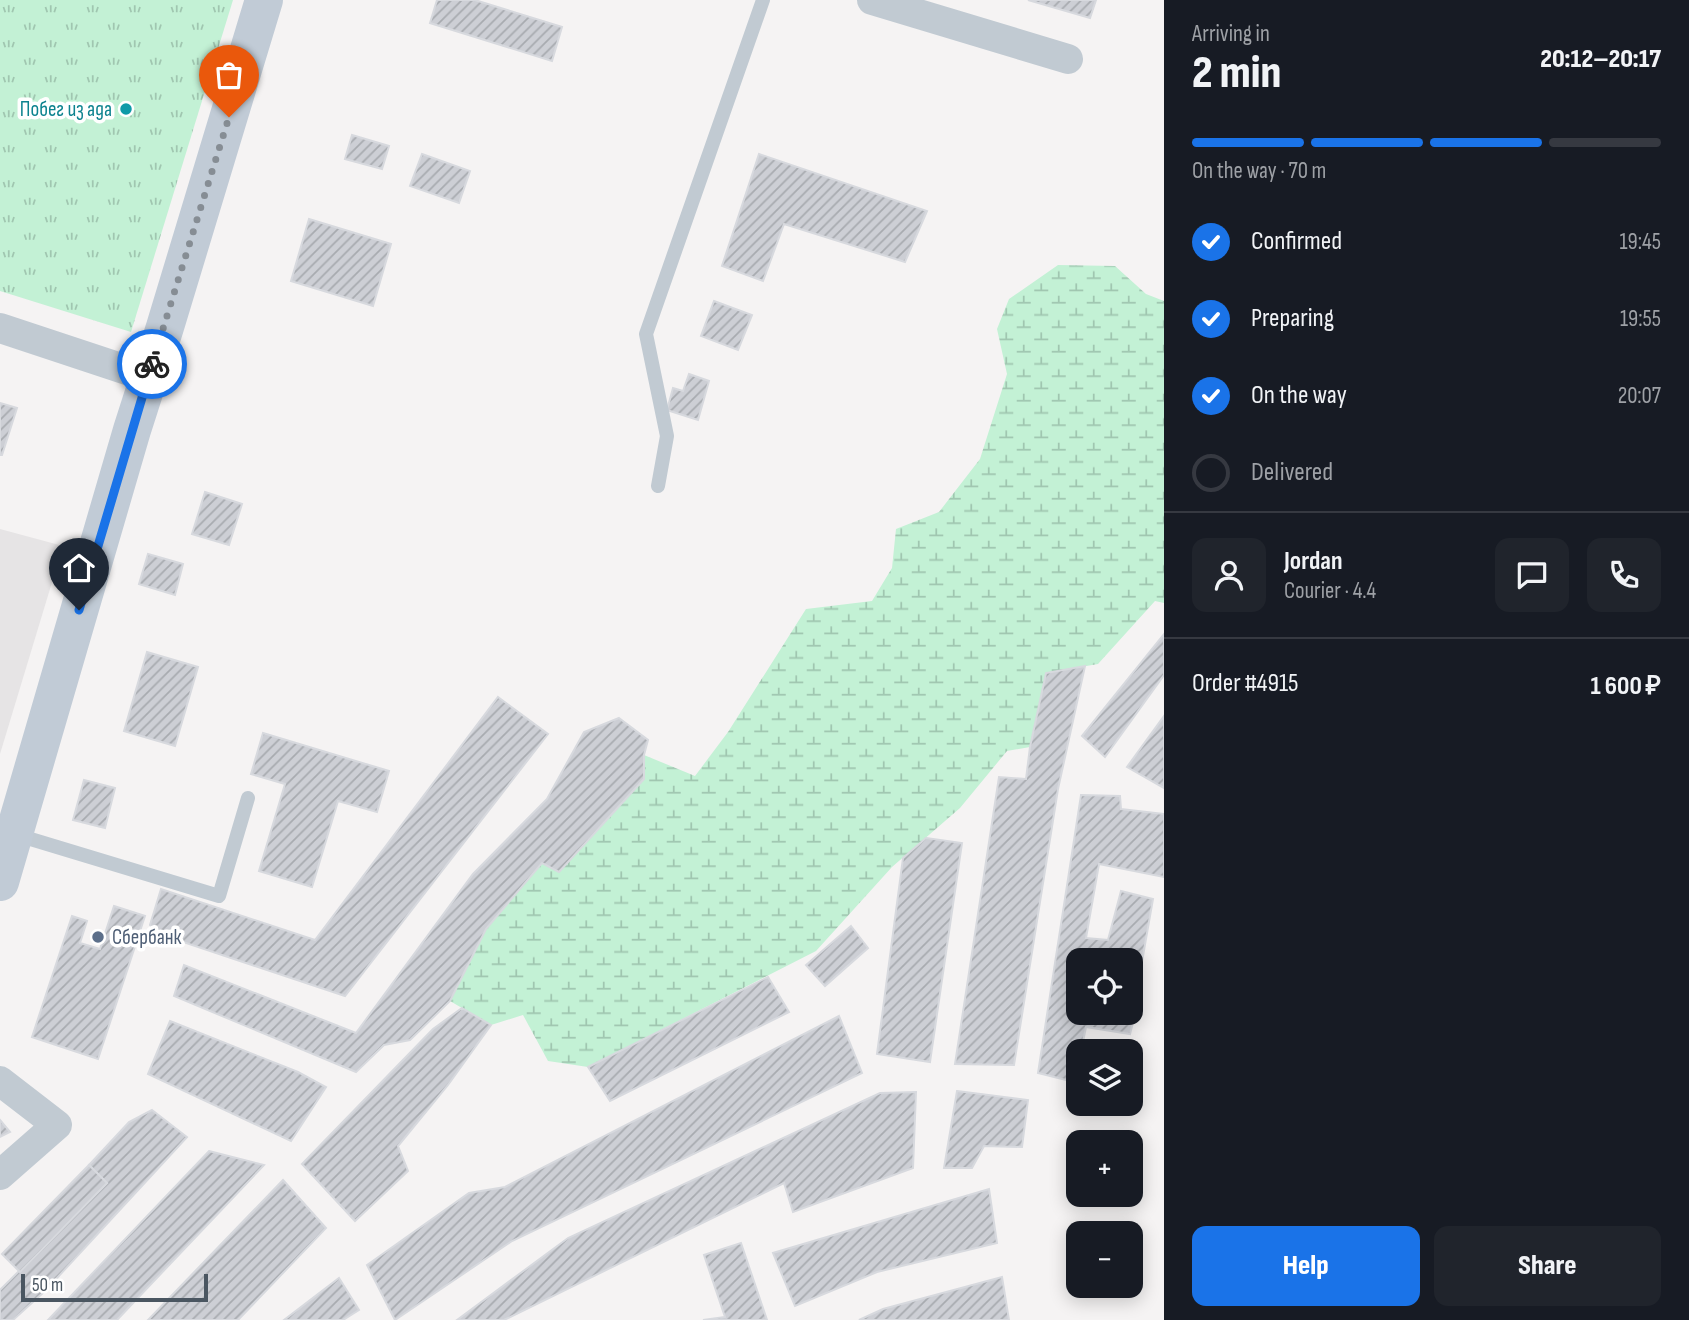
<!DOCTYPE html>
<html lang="en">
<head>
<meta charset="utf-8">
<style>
  :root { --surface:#171b24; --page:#20242c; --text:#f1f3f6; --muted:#9ea1a6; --line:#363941; --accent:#1a73e8 }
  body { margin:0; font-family:"Sofia Sans Condensed",sans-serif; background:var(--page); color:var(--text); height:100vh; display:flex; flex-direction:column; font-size:26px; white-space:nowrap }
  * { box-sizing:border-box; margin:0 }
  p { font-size:23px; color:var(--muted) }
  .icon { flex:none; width:38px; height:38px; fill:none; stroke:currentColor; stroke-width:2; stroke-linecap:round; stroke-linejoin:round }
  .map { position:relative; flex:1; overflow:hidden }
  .sheet { display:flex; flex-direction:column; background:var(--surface); width:525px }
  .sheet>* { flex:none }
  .controls { position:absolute; left:1066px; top:948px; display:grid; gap:14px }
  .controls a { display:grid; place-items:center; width:77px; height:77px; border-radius:14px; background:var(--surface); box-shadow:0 4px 18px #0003; font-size:35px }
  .scale { position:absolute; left:21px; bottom:18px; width:187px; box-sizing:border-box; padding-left:7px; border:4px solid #4a5661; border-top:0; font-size:19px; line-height:24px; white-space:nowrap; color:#4a5661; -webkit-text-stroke:5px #fff; paint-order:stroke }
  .pin { position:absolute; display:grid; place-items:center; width:60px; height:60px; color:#fff; margin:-72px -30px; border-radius:50% 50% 50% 0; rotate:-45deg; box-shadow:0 0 7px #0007 }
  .pin .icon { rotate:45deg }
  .courier { position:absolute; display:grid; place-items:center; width:70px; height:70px; margin:-35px; border:5px solid #1a73e8; border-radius:50%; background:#fff; color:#222; box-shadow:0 2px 9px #0007 }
  .head em { font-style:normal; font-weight:800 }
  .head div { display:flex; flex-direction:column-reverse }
  .head { display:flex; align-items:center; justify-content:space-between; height:119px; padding:0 28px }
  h1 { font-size:46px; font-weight:800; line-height:52px }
  .bar { display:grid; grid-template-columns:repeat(4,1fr); gap:10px 7px; align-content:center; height:84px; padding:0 28px }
  .bar i { height:9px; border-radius:5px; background:var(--line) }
  .bar .selected { background:var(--accent) }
  .bar p { grid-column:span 4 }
  .line { display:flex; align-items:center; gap:18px; padding:0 28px; border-top:2px solid var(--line) }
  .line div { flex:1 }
  .round { display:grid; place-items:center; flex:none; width:74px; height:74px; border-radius:14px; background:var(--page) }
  ol { padding:0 28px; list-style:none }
  li { display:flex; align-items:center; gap:21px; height:77px }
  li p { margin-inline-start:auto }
  li .icon { padding:7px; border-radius:50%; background:var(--accent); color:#fff; stroke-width:4 }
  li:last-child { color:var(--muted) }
  li i { width:38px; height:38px; border:4px solid var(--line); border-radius:50% }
  .primary-button { display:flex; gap:14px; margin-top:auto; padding:14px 28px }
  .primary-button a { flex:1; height:80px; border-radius:14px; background:var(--accent); color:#fff; font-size:28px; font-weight:800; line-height:80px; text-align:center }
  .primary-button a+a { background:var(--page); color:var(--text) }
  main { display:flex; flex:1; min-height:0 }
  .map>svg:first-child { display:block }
  .education { fill:#e6e4e5 }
  .grass { fill:url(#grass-tufts) }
  .wetland { fill:url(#wetland-marsh) }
  .building { fill:url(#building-hatch); stroke:#d7d9de; stroke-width:2 }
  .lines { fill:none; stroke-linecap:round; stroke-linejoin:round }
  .lane { stroke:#c1cad2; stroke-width:14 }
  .street { stroke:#c1cad2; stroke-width:30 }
  .secondary { stroke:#c1cbd6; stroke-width:38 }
  .done { stroke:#868d94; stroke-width:7; stroke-dasharray:0 12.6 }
  .route { stroke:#1a73e8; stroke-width:9 }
  .culture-dot { fill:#0f9aa8; stroke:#fff; stroke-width:2.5 }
  .service-dot { fill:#5c6f8a; stroke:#fff; stroke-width:2.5 }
  .labels { text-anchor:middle; stroke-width:7; stroke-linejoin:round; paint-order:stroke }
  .culture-label { font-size:21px; fill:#0d838f; stroke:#fff; text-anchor:end }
  .service-label { font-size:21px; fill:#4e5e75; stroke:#fff; text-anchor:start }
</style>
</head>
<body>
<main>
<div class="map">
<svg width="1164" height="1320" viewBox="0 0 1164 1320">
  <defs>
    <pattern id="grass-tufts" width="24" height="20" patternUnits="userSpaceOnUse" patternTransform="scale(1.75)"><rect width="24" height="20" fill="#c3f1d5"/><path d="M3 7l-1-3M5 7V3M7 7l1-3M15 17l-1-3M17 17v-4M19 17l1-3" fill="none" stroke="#a0c6b0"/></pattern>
    <pattern id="wetland-marsh" width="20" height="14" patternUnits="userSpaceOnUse" patternTransform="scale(1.75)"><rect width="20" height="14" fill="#c3f1d5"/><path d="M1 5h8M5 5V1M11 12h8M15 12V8" fill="none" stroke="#a0c6b0"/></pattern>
    <pattern id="building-hatch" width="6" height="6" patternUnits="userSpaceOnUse" patternTransform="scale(1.75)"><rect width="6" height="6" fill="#cdcfd5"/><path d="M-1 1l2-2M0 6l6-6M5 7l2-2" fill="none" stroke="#a8abb0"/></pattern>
  </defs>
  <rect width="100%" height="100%" fill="#f5f3f3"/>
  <!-- education -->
  <path class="education" d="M0 529 63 546 0 754Z"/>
  <!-- grass -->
  <path class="grass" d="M0 0H233L131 332 0 291Z"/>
  <!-- wetland -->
  <path class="wetland" d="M1058 265 1115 266 1146 294 1164 301V603L1155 601 1098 664 1046 673 1030 747 1007 751 960 808 892 867 816 951 588 1067 548 1061 523 1015 491 1025 450 1001 486 929 542 863 559 872 643 779 644 755 695 776 728 732 806 609 872 601 892 568 896 529 939 512 980 459 1007 374 997 329 1009 299Z"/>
  <!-- building -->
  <g class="building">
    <path d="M437 0H475L562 27 552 61 430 23Z"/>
    <path d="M1028 0H1096L1090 18Z"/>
    <path d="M352 135 389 146 382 169 345 159Z"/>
    <path d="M422 154 470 171 459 203 410 186Z"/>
    <path d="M759 154 927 211 905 262 784 224 763 281 722 266Z"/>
    <path d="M309 219 391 244 373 306 291 281Z"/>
    <path d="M714 301 752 315 738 350 701 336Z"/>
    <path d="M689 374 709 381 698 420 667 410 673 388 683 391Z"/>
    <path d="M0 403 17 408 2 455H0Z"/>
    <path d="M205 492 242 504 229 545 192 534Z"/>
    <path d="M148 554 183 564 175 595 139 584Z"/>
    <path d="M1164 634V675L1105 757 1082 736Z"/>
    <path d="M147 652 198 667 175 746 124 731Z"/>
    <path d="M1085 666 1058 789 1014 1065 955 1064 999 777 1026 779 1030 747 1046 673Z"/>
    <path d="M498 697 548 734 345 996 159 934 150 925 161 889 315 940Z"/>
    <path d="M1164 716V788L1127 767Z"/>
    <path d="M619 718 648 740 644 755V779L559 872 542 863 486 929 450 1001 410 1040 384 1045 356 1072 174 996 184 965 356 1033 473 874 547 799 584 732Z"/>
    <path d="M263 733 389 771 377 812 338 801 312 887 259 871 285 784 251 774Z"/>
    <path d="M84 780 115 788 105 828 73 820Z"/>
    <path d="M1081 795 1120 796 1121 809 1164 814V877L1099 864 1086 938 1108 940 1121 891 1153 899 1140 973 1130 971V961H1078V1013H1130V1006L1137 1007 1130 1034 1086 1027 1081 1052H1078L1074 1082 1038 1073Z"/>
    <path d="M926 838 962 843 930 1062 877 1054 903 858Z"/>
    <path d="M114 906 145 916 98 1059 32 1037 72 916 87 921 80 943 100 949Z"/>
    <path d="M851 926 868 948 825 986 806 965Z"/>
    <path d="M768 977 789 1012 610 1101 588 1067Z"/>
    <path d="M462 1008 491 1025 448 1085 398 1146 408 1171 355 1221 302 1164 433 1029Z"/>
    <path d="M839 1016 862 1073 512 1241 395 1320 367 1265 469 1193 505 1187Z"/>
    <path d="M170 1021 298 1072 326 1087 291 1141 148 1074Z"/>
    <path d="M957 1091 1028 1100 1022 1147 984 1146 972 1168H944Z"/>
    <path d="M916 1092 913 1168 793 1212 784 1183 504 1320H457L568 1238 880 1093Z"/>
    <path d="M152 1110 187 1137 45 1291 13 1320H0V1290L107 1183 89 1165 129 1122Z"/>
    <path d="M0 1120 10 1132 0 1137Z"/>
    <path d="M209 1151 264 1165 117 1320H48Z"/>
    <path d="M89 1165 107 1183 20 1272 2 1254Z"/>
    <path d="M283 1180 326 1228 238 1320H148Z"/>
    <path d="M989 1189 997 1243 877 1272 795 1306 773 1253Z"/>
    <path d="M741 1243 767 1320H703L725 1317 704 1255Z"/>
    <path d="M1002 1277 1009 1320H859L883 1309Z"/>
    <path d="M339 1278 359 1310 343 1320H284Z"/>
  </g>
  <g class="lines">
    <!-- lane -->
    <g class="lane">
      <path d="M658 486 667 436 646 334 763 0"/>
      <path d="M14 834 219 896 248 798"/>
    </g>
    <!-- street -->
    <g class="street">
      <path d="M872 0 1068 59"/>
      <path d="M0 328 148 377"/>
      <path d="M0 1081 57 1125 0 1175"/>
    </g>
    <!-- secondary -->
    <path class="secondary" d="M0 882 132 430 165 327 264 0"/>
  </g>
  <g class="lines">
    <!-- done -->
    <path class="done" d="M152 364 229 117"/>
    <!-- route -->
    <path class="route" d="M79 610 152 364"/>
  </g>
  <!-- markers -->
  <circle class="culture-dot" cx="126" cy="109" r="7"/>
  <circle class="service-dot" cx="98" cy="937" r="7"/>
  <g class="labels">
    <!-- culture labels -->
    <g class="culture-label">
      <text x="112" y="116">Побег из ада</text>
    </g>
    <!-- service labels -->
    <g class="service-label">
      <text x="112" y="944">Сбербанк</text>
    </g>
  </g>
</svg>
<div class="controls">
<a><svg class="icon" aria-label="locate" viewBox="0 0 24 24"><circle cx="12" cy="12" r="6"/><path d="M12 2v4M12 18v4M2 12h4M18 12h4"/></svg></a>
<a><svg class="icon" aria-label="layers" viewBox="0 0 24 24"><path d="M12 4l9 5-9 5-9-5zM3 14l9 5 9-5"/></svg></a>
<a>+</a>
<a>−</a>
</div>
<div class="scale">50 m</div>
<div class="pin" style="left:229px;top:117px;background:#ea580c"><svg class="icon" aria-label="bag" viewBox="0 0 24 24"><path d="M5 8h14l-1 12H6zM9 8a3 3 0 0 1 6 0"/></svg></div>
<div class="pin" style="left:79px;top:610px;background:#1f2937"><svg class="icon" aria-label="home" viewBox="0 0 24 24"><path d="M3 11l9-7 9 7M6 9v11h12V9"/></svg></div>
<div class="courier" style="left:152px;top:364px"><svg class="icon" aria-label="bike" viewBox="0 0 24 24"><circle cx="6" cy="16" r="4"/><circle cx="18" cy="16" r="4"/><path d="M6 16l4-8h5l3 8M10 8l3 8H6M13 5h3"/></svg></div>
</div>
<section class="sheet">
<div class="head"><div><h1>2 min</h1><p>Arriving in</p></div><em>20:12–20:17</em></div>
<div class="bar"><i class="selected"></i><i class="selected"></i><i class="selected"></i><i></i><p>On the way · 70 m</p></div>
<ol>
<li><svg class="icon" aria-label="check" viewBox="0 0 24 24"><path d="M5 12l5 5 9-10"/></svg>Confirmed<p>19:45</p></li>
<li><svg class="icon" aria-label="check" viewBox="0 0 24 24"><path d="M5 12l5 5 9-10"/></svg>Preparing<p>19:55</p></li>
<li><svg class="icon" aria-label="check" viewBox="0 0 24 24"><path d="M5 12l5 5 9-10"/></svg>On the way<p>20:07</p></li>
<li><i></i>Delivered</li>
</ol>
<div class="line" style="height:126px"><a class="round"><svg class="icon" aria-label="person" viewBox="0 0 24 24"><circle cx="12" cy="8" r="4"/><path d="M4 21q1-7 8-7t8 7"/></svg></a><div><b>Jordan</b><p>Courier · 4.4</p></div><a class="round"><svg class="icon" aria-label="chat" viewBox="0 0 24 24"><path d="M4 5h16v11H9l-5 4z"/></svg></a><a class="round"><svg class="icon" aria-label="phone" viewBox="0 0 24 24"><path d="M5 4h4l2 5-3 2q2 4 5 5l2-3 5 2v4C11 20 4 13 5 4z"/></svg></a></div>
<div class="line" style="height:91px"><div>Order #4915</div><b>1 600 ₽</b></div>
<div class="primary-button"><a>Help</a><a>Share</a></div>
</section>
</main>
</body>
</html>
